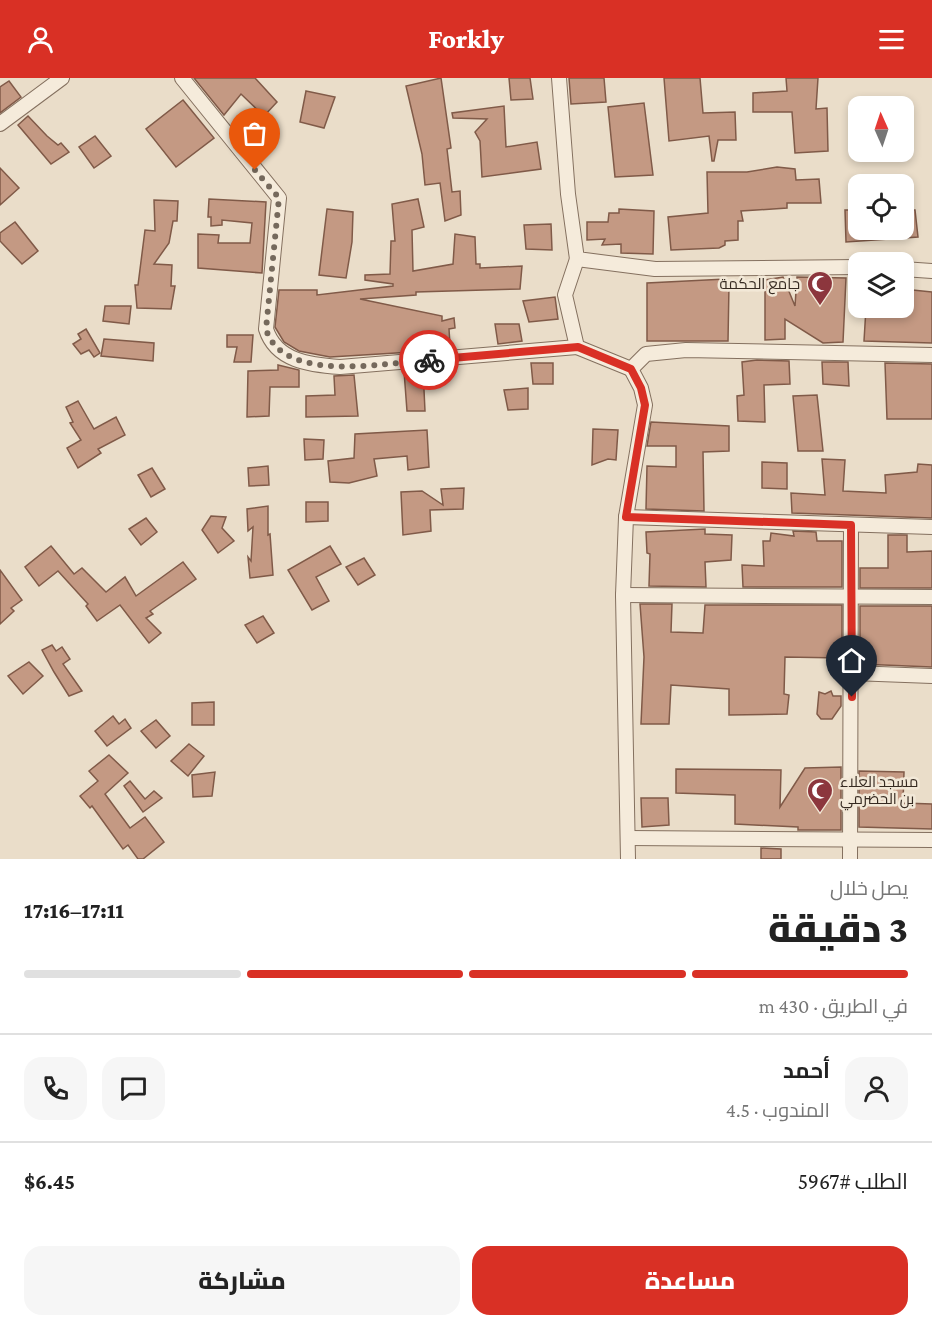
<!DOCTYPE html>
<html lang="ar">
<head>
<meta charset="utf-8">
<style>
  :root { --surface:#fff; --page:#f6f6f6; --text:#222; --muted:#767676; --line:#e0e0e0; --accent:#d93025 }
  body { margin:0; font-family:"Crimson Pro",Cairo,serif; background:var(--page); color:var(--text); direction:rtl; height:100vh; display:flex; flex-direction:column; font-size:22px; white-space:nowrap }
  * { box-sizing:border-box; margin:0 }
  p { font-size:20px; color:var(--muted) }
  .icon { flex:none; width:33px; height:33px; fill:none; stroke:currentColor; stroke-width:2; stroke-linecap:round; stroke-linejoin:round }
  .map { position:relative; height:781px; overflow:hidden; direction:ltr }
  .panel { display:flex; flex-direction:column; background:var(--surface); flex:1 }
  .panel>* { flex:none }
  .needle { width:39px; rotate:357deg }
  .controls { position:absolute; left:848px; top:18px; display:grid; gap:12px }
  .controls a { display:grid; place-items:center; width:66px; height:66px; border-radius:12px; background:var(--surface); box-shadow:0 3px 9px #0003; font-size:30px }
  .pin { position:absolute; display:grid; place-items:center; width:51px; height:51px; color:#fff; margin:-62px -26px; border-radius:50% 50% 50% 0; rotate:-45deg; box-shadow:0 0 6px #0007 }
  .pin .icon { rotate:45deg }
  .courier { position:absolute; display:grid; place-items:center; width:60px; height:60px; margin:-30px; border:4px solid #d93025; border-radius:50%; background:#fff; color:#222; box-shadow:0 2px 8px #0007 }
  .overview em { font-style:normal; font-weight:800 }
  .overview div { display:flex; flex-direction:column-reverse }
  .overview { display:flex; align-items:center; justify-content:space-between; height:102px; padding:0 24px }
  h1 { font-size:39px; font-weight:800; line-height:45px }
  .bar { display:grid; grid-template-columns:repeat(4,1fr); gap:9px 6px; align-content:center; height:72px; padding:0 24px }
  .bar i { height:8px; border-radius:4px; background:var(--line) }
  .bar .selected { background:var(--accent) }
  .bar p { grid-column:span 4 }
  .line { display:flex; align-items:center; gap:15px; padding:0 24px; border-top:2px solid var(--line) }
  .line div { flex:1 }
  .round { display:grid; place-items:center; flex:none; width:63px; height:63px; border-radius:18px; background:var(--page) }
  .cta { display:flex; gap:12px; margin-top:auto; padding:12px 24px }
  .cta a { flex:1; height:69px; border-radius:18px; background:var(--accent); color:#fff; font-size:24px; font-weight:800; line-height:69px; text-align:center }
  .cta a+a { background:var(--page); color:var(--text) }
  header { display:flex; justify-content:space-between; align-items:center; height:78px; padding:0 24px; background:var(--accent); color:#fff; font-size:27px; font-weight:800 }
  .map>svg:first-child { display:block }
  .building { fill:#c49983; stroke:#805a48; stroke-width:1.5 }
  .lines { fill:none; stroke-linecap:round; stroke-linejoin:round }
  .minor-casing { stroke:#84705f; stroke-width:16 }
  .minor { stroke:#f5ebdb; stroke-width:14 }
  .done { stroke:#75695c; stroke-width:6; stroke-dasharray:0 10.8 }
  .route { stroke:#d93025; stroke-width:8 }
  .labels { text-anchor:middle; stroke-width:5; stroke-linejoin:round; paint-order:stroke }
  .poi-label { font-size:15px; fill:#362a21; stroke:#f2e8d7; text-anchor:end }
</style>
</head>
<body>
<header><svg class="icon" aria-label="menu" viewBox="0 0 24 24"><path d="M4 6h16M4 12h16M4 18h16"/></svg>Forkly<svg class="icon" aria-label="person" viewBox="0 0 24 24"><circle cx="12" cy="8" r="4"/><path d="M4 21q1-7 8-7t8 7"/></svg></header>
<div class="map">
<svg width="932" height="781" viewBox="0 0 932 781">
  <rect width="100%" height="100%" fill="#eaddc9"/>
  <!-- building -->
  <g class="building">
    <path d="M194 0H255L277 24 264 38 241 16 224 37Z"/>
    <path d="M441 0 451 70 447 71 452 114 460 113 461 137 445 143 440 105 425 107 422 76 406 8Z"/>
    <path d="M509 0H530L533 21 511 22Z"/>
    <path d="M569 0H604L606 24 571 26Z"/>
    <path d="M664 0H700L703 35 735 34 736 62H718L714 83H712L709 58 669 63Z"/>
    <path d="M786 0H818L816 31 827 30 828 73 795 75 792 34H753V15L787 13Z"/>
    <path d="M9 3 21 19 0 35V9Z"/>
    <path d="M306 13 335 19 324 50 300 44Z"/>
    <path d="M183 22 214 60 176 89 146 51Z"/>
    <path d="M644 25 653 97 615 99 608 29Z"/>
    <path d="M504 28 506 69 537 64 541 91 482 99 480 63 475 54 487 41 453 40 452 35Z"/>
    <path d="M28 38 47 58 58 67 61 65 69 74 51 86 18 47Z"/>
    <path d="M254 43 269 60 252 72 240 56Z"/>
    <path d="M95 58 111 78 94 90 79 69Z"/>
    <path d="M777 89 795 91 796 102 819 101 821 125H787V130L741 133 743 143H738V162L725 163V167L719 170 671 172 668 139 708 135 707 94H747Z"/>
    <path d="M0 90 19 110 0 127Z"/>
    <path d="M209 121 266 124 262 195 198 190V156L219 157 218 165H250L252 145 222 142V147L211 148V139H208Z"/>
    <path d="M418 121 424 149 412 152 413 193 453 186 455 156 475 159 476 186H480V190L522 188 520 211 416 214V217L360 221 442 238V243L454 240 455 250 449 251 450 267 412 264V274L330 279 299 273 284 264 275 249 279 212H317V217L393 208V206L365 202V197L390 196 391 163H395L392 126Z"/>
    <path d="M154 122 178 123 177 143H173L169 165 154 186 172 187 171 208H175L171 231 137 230 135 207H138L145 152 155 153Z"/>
    <path d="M327 131 353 134 352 164 346 200 319 197Z"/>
    <path d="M619 131 654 133 653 176 621 175V166L602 167 605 161 587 162V144H608L609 135H619Z"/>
    <path d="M845 132H858V152H903V132H915L918 159 846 164Z"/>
    <path d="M15 144 38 173 22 186 0 163V155Z"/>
    <path d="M551 146 552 172 526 171 524 147Z"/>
    <path d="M783 199 795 228 797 199 846 200 843 264 823 265 785 241V261L765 262V202Z"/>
    <path d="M726 201 729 207 728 263H647V205Z"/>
    <path d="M903 211 932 214V265L864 263 866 230H903Z"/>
    <path d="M555 219 558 241 529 244 523 223Z"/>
    <path d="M105 228H131L129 246 103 243Z"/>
    <path d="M495 246H519L522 263 498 266Z"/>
    <path d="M86 251 100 275 94 279 89 272 81 276 73 266 81 261 78 256Z"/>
    <path d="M227 257H253L251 284H234L237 269H227Z"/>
    <path d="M104 261 154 265 153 283 101 278Z"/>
    <path d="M757 282 789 283 790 306 764 307 765 344 738 343 737 318 744 317 742 284Z"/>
    <path d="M822 284H848L849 308 823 306Z"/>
    <path d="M531 285H553V306H533Z"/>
    <path d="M885 285 932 286V341H887Z"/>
    <path d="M278 287 299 292V309H270L269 338 247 339 248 293 278 292Z"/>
    <path d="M423 291 425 333H407L404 293Z"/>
    <path d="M354 297 358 338 306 339V318L335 317 334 298Z"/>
    <path d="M528 310V331L508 332 504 312Z"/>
    <path d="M817 317 823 373H798L793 318Z"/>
    <path d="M78 323 94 351 116 339 125 357 98 371 101 375 78 390 67 370 81 362 70 345 73 344 66 329Z"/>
    <path d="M651 344 729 348V373L703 374 704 433 646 431 647 388 676 389V368H647Z"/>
    <path d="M593 351 618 352 616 382 608 381 592 387Z"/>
    <path d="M427 352 429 389 408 392 407 378 374 381 377 398 349 405 330 404 328 383 354 380 355 356Z"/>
    <path d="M304 361 324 362 323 381 305 382Z"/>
    <path d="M822 381 845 382 843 413 886 415 885 397 917 394 918 386 932 387V440L792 435 791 415 825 417Z"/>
    <path d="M762 384 787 385V411L762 410Z"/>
    <path d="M268 388 269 407 249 408 248 390Z"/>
    <path d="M152 390 165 411 151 419 138 397Z"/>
    <path d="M464 410 463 431 430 432 431 453 403 457 401 414 422 413 443 427 441 411Z"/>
    <path d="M306 424H328V443L306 444Z"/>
    <path d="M268 428V457L270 456 273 497 250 500 248 479 251 483 253 449 248 453 247 431Z"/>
    <path d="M211 438 226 439 222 450 234 463 218 475 202 452Z"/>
    <path d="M146 440 157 454 141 467 129 451Z"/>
    <path d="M705 451V456L732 457 731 482 705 484 706 509 649 508 650 476 647 475 646 454Z"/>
    <path d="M793 453 816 454 817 463H842V509H743L742 487 764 488 763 463H770L771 455 794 458Z"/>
    <path d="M888 457H907V474L932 473V510H860V490H888Z"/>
    <path d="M51 468 74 496 82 490 106 514 125 499 136 518 183 484 196 501 150 533 153 536 146 540 161 555 149 565 120 527 97 543 86 528 88 526 58 493 39 508 25 489Z"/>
    <path d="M330 468 341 486 316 499 329 523 312 532 288 492Z"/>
    <path d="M364 480 375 497 358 507 346 489Z"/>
    <path d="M0 492 22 522 11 530 14 533 0 546Z"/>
    <path d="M640 526H672L671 554 703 555 705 527H842V580L785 579 784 616 789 617 787 636 729 637V611L671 607 669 646H641L644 579Z"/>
    <path d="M860 528H932V589L860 586Z"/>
    <path d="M263 538 274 555 257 565 245 547Z"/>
    <path d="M52 567 56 573 62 569 70 581 63 586 82 613 69 618 54 594 42 572Z"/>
    <path d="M29 584 43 598 23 616 8 598Z"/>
    <path d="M831 613 833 618H841V628L832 641H821L817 636 819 614 825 616Z"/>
    <path d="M214 624V647H192V625Z"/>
    <path d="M113 638 119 646 125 641 131 650 107 668 95 653Z"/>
    <path d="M156 642 170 658 156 670 141 653Z"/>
    <path d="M189 666 204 678 188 698 171 683Z"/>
    <path d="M109 677 128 695 105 716 130 750 145 739 164 764 143 781H138L128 767 123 771 92 728 90 730 80 718 98 703 89 693Z"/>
    <path d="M841 689V752H798V749L735 746V717L676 715V691L781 692 780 729 805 690Z"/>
    <path d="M859 693 904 694 903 725 932 726V751L859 749Z"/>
    <path d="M215 694 212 718 193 719 192 697Z"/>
    <path d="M130 703 145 721 154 713 162 720 143 734 124 708Z"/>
    <path d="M641 720H668L669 747 642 749Z"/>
    <path d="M761 770 781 771V781H761Z"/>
  </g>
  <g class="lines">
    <defs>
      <g id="minor">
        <path d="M182 0 279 120 266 251C276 283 310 287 340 289L577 269"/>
        <path d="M559 0 568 116 577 181 655 191 858 189"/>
        <path d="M0 46 62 0"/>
        <path d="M577 181 565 217 577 269 631 291 646 276 686 272 932 277"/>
        <path d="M903 191 932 193"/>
        <path d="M626 439 932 449"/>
        <path d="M623 517 932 519"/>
        <path d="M852 595 932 598"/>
        <path d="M628 760 932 762"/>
        <path d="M628 781 623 517 626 439 645 327 641 310 631 291"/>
        <path d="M850 781 851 447"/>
      </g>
    </defs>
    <!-- minor casing -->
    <use href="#minor" class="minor-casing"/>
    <!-- minor -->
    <use href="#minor" class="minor"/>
  </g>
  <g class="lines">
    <!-- done -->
    <path class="done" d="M255 92 279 120 266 251C282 306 385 285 429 282"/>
    <!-- route -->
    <path class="route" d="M429 282 578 269 631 291 641 310 645 327 626 439 851 447 852 619"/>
  </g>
  <!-- icons -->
  <defs>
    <symbol id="mosque-pin" viewBox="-11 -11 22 30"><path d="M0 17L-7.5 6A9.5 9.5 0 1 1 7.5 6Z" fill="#8c363d" stroke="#f2e8d7"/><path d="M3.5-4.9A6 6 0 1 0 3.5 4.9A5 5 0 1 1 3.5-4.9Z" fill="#fff"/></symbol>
  </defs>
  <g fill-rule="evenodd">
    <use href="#mosque-pin" x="805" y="191" width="30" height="40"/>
    <use href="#mosque-pin" x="805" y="698" width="30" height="40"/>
  </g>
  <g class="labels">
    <!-- poi labels -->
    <g class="poi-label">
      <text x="800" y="211">جامع الحكمة</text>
      <text x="840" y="709" text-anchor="start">مسجد العلاء<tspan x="840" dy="17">بن الحضرمي</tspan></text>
    </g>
  </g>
</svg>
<div class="controls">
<a><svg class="needle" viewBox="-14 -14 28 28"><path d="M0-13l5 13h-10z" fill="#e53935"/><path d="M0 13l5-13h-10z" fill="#767676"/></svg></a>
<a><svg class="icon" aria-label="locate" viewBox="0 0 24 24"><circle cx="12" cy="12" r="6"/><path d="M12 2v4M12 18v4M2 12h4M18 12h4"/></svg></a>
<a><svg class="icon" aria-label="layers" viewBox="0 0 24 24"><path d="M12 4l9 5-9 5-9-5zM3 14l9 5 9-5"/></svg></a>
</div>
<div class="pin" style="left:255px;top:92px;background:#ea580c"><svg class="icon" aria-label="bag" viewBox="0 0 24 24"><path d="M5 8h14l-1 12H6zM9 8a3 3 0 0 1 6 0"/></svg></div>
<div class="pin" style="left:852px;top:619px;background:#1f2937"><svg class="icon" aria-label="home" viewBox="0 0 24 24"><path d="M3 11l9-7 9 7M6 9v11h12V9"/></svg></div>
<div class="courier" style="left:429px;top:282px"><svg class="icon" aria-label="bike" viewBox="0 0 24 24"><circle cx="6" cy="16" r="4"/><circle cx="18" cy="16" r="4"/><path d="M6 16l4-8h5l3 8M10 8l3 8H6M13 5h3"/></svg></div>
</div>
<section class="panel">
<div class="overview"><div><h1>3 دقيقة</h1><p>يصل خلال</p></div><em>17:11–17:16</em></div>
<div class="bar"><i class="selected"></i><i class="selected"></i><i class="selected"></i><i></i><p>في الطريق · 430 m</p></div>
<div class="line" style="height:108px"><a class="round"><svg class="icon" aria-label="person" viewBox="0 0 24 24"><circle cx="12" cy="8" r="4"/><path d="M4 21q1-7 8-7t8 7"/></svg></a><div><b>أحمد</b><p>المندوب · 4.5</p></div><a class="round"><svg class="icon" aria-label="chat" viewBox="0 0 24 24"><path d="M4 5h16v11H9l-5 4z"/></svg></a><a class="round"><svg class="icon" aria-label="phone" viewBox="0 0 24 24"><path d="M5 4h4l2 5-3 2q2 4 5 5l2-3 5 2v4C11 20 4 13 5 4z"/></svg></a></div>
<div class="line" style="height:78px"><div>الطلب #5967</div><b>$6.45</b></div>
<div class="cta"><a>مساعدة</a><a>مشاركة</a></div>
</section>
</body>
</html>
